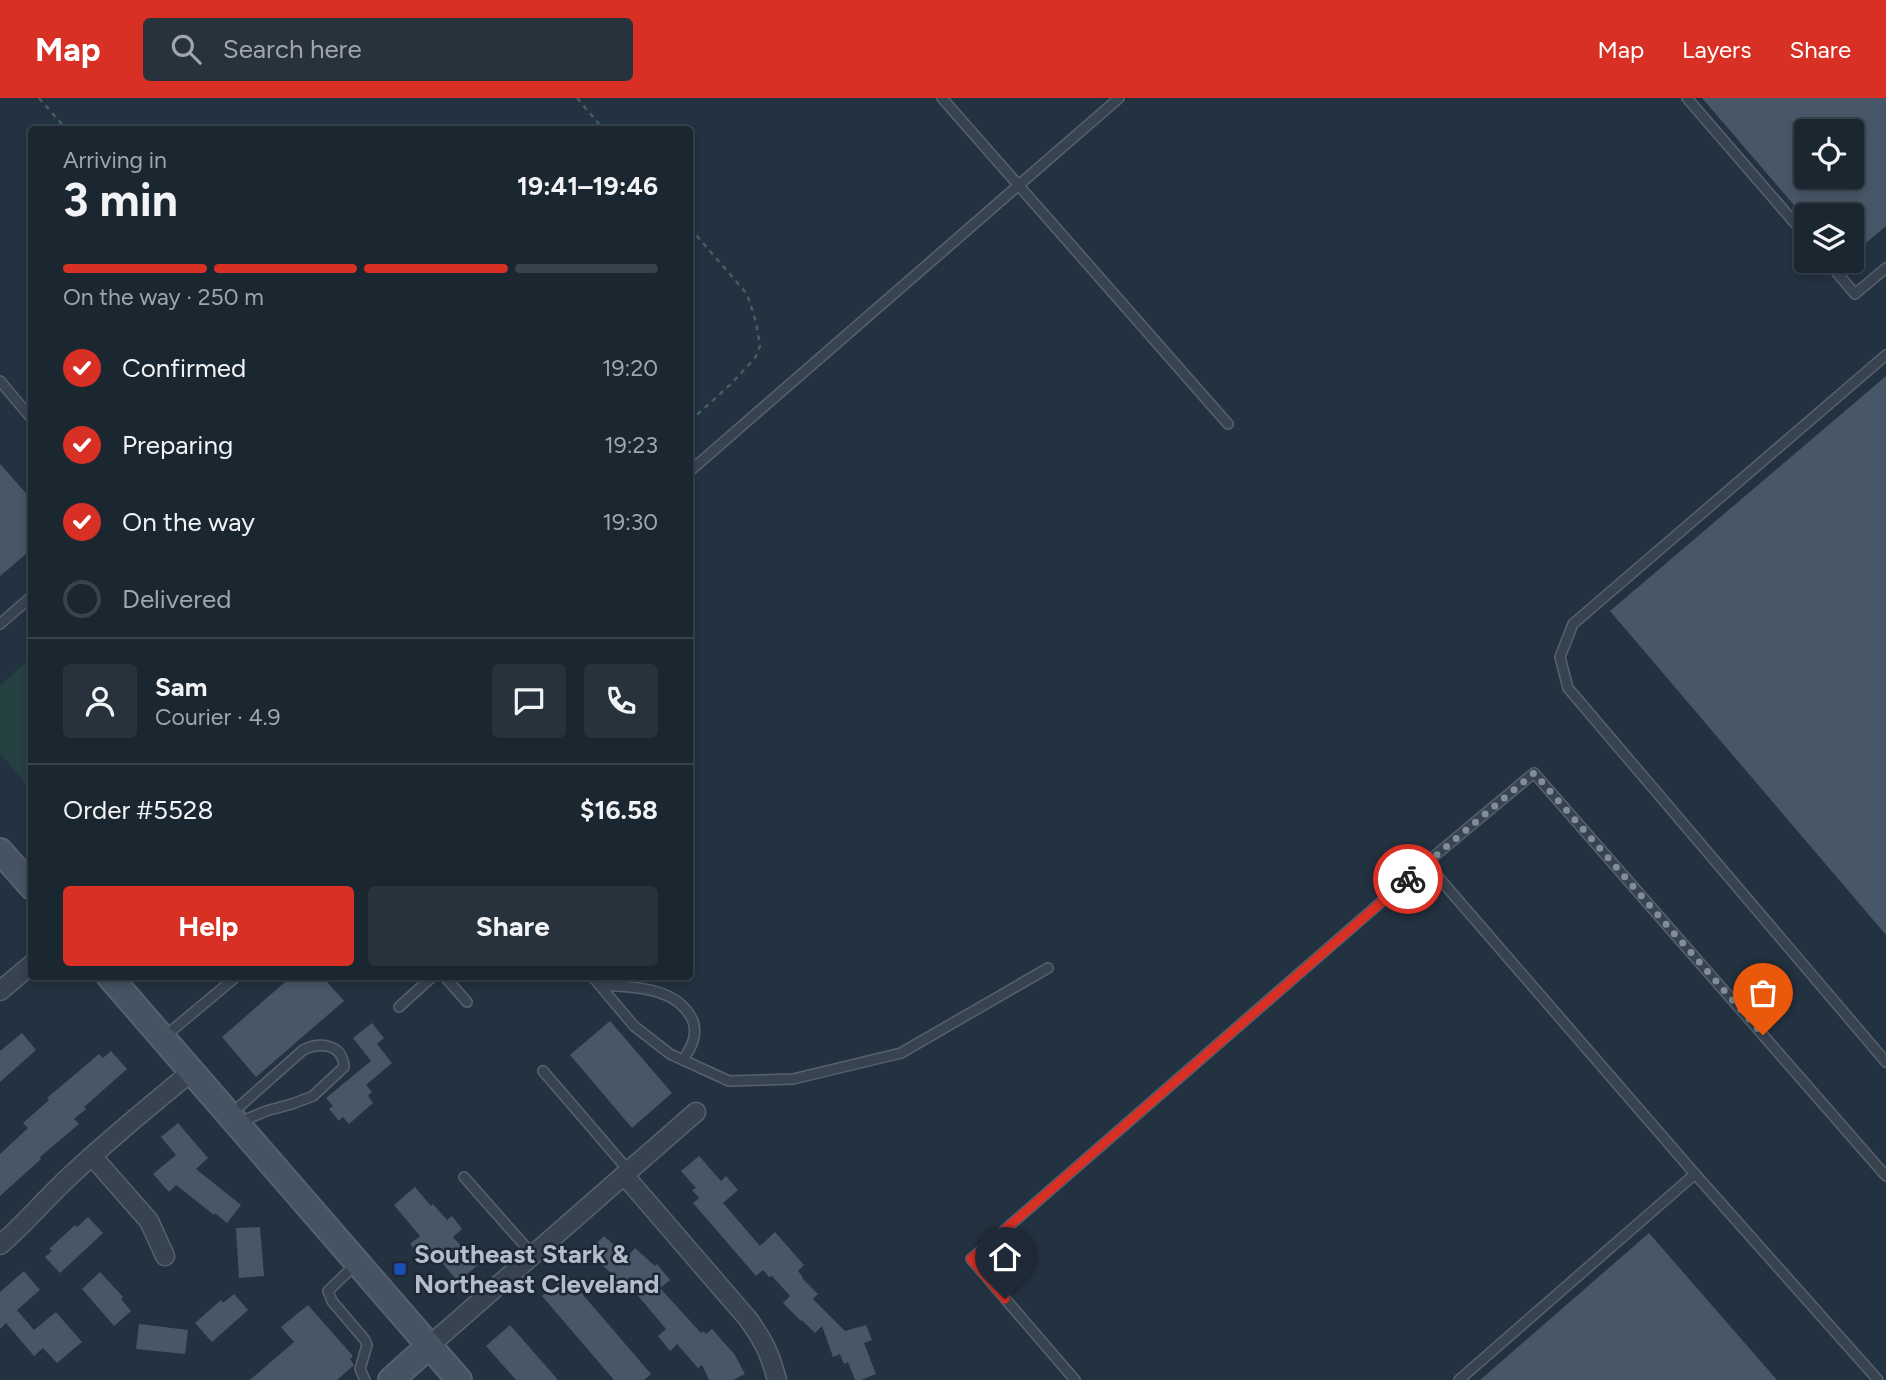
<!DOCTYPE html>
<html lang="en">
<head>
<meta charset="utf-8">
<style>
  :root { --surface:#1a2630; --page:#27323c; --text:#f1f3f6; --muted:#9fa5ab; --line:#38434c; --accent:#d93025 }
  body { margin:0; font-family:Figtree,sans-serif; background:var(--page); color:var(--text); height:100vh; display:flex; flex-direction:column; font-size:26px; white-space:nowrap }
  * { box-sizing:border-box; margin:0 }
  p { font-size:23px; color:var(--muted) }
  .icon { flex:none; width:38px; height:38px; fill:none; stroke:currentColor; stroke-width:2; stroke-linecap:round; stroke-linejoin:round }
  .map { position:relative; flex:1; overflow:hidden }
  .sheet { position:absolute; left:28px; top:28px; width:665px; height:854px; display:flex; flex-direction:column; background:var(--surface); border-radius:7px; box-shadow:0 4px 10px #0003,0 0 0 2px var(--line) }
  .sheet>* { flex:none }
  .buttons { position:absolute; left:1794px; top:21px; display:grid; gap:14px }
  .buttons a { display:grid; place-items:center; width:70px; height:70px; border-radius:7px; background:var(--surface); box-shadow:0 4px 10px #0003,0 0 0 2px var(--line); font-size:35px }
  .pin { position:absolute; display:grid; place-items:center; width:60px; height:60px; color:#fff; margin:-72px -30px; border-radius:50% 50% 50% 0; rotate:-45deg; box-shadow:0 0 7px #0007 }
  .pin .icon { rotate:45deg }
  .courier { position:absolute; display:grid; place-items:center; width:70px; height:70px; margin:-35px; border:5px solid #d93025; border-radius:50%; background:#fff; color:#222; box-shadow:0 2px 9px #0007 }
  .overview em { font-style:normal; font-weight:700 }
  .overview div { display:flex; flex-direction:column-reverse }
  .overview { display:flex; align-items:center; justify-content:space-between; height:119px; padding:0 35px }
  h1 { font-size:46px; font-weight:700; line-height:52px }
  .bar { display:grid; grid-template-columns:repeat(4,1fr); gap:10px 7px; align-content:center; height:84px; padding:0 35px }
  .bar i { height:9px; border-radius:5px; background:var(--line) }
  .bar .current { background:var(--accent) }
  .bar p { grid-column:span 4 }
  .line { display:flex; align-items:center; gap:18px; padding:0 35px; border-top:2px solid var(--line) }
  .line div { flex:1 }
  .round { display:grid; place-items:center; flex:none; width:74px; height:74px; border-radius:7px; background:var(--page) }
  ol { padding:0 35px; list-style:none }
  li { display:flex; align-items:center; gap:21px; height:77px }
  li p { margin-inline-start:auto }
  li .icon { padding:7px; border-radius:50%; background:var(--accent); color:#fff; stroke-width:4 }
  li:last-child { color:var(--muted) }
  li i { width:38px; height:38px; border:4px solid var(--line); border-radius:50% }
  .button { display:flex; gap:14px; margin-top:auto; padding:14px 35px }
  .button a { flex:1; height:80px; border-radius:7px; background:var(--accent); color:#fff; font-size:28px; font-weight:700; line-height:80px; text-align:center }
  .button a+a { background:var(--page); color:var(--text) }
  header { display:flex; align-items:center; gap:42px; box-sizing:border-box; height:98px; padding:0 35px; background:var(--accent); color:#fff }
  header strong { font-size:33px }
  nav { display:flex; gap:38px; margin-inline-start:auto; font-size:24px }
  .search { width:490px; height:63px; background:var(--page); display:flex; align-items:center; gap:18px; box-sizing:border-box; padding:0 24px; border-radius:7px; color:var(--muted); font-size:26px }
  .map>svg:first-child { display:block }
  .green { fill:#254041 }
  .building { fill:#475767; fill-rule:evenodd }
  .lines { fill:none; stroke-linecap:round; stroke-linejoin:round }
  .lane-casing { stroke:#56616e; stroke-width:12 }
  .street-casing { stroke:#56616e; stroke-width:21 }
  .secondary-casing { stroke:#56616e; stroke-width:28 }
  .path { stroke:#445d5e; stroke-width:2.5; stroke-dasharray:5 5; stroke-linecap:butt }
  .lane { stroke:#384350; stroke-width:9 }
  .street { stroke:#384350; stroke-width:18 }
  .secondary { stroke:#455363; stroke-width:24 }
  .done { stroke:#818d9a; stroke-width:7; stroke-dasharray:0 12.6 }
  .route { stroke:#d93025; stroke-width:9 }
  .transit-dot { fill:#1a4fb4; stroke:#1d2835; stroke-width:2.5 }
  .labels { text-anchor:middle; stroke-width:5; stroke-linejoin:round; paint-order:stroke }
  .poi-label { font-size:26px; font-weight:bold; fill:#b4becb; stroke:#1d2835; text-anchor:start }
</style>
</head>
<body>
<header>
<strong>Map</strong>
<div class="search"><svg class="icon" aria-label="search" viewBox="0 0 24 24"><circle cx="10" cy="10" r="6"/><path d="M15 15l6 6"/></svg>Search here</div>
<nav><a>Map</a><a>Layers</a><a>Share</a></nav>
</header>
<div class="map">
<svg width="1886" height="1282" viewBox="0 0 1886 1282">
  <rect width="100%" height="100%" fill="#233240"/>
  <!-- green -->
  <path class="green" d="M31 559V692L0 655V588Z"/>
  <!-- building -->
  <g class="building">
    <path d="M1702 0H1886V128L1852 157V117H1806V121ZM1806 33H1852V79H1806Z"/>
    <path d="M1886 278V837L1610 513Z"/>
    <path d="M0 366 32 402V451L0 478Z"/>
    <path d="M292 878H322L344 903 256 979 222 939Z"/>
    <path d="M610 923 672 995 632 1030 570 957Z"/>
    <path d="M372 925 384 940 377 946 392 965 366 987 372 994 368 998 373 1005 349 1026 343 1019 339 1023 329 1011 333 1008 326 1000 371 963 353 940Z"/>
    <path d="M22 935 36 952 0 984V953Z"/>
    <path d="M111 953 127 971 84 1009 86 1011 74 1021 79 1026 40 1059 41 1061 0 1098V1056L28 1030 23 1025 49 1002 47 1000 99 956 103 960Z"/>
    <path d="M178 1025 208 1060 196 1071 241 1107 227 1125 215 1115 214 1117 176 1087 169 1094 153 1076 176 1057 161 1039Z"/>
    <path d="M699 1058 721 1083 726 1078 738 1092 723 1105 760 1148 775 1134 804 1167 798 1173 803 1179 802 1180 818 1196 813 1201 845 1233 866 1227 872 1242 864 1245 876 1276 861 1282H855L848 1264 844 1266 840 1256 833 1259 822 1228 815 1235 802 1222 801 1223 783 1205 790 1198 772 1178 769 1179 763 1172 756 1178 693 1105 699 1100 692 1092 696 1090 681 1073Z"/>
    <path d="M415 1089 431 1108 433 1106 447 1122 452 1118 462 1131 453 1139 478 1167 458 1184 435 1156 426 1165 410 1146 420 1138 394 1107Z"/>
    <path d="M88 1119 103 1135 60 1175 45 1159 52 1153 49 1151 75 1127 77 1129Z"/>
    <path d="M260 1129 264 1178 239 1180 236 1130Z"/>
    <path d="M1649 1135 1777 1282H1480Z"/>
    <path d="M604 1138 627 1159 635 1150 655 1168 657 1166 670 1182 660 1190 701 1235 703 1233 706 1236 712 1231 735 1257 745 1276 733 1282H709L702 1267 698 1270 677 1246 670 1253 658 1238 666 1231 629 1187 627 1189 625 1187 619 1193 608 1182 613 1177 588 1154Z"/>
    <path d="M24 1173 40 1192 17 1212 34 1232 56 1214 82 1244 57 1265 43 1250 34 1258 6 1225 0 1231V1194Z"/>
    <path d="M100 1174 123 1199 121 1201 131 1213 114 1228 82 1191Z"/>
    <path d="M566 1177 651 1276 644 1282H614L542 1198Z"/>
    <path d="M234 1196 248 1212 212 1244 195 1225 221 1202 223 1205Z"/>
    <path d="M308 1207 353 1258 350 1261 354 1267 337 1282H250L294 1244 281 1229Z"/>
    <path d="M139 1226 188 1232 185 1256 136 1251Z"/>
    <path d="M510 1227 558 1282H516L486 1248Z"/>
  </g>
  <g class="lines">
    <defs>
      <g id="lane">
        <path d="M942 0 1228 326"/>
        <path d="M1687 0 1806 138"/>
        <path d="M1827 163 1855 196 1886 170"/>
        <path d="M1886 257 1573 526 1560 559 1568 590 1886 964"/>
        <path d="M0 283 32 321"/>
        <path d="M690 373 1119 0"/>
        <path d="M0 526 32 498"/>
        <path d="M1426 765 1534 675 1886 1078"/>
        <path d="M444 878 467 904"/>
        <path d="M592 878 634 928 670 956 729 983 793 981 901 955 1048 870"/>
        <path d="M600 887C631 889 676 888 692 921 695 927 695 936 693 943 691 949 687 956 683 962"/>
        <path d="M399 909 433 878"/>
        <path d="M164 939 237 878"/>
        <path d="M543 973 629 1073"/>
        <path d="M231 1016 303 952C319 944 343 945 344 969L313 998 292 1006 266 1013 238 1025"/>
        <path d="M464 1079 533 1157"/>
        <path d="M356 1166 328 1193 332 1203 365 1242 367 1247 360 1271 365 1282"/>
        <path d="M1075 1282 971 1161 1426 765 1695 1076 1878 1282"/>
        <path d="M1459 1282 1695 1076"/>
      </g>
      <g id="street">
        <path d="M0 893 32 866"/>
        <path d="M92 1058 149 1123 165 1158"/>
        <path d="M624 1077 748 1221C764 1243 770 1256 777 1282"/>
        <path d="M0 1147C25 1126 45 1101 69 1079 108 1042 150 1008 191 974"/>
        <path d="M429 1248 696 1014"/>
      </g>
      <g id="secondary">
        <path d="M0 753 32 789"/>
        <path d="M109 878 459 1282"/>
        <path d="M391 1282 429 1248"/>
      </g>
    </defs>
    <!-- lane casing -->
    <use href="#lane" class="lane-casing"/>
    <!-- street casing -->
    <use href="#street" class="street-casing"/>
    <!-- secondary casing -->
    <use href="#secondary" class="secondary-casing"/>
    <!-- path -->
    <g class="path">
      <path d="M39 0 67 32"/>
      <path d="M577 0 604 32"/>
      <path d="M690 130 747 196 756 224 760 248 755 260 731 286 690 323"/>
    </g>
    <!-- lane -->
    <use href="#lane" class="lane"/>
    <!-- street -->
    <use href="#street" class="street"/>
    <!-- secondary -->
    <use href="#secondary" class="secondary"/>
  </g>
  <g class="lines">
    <!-- done -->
    <path class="done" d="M1408 781 1534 675 1763 937"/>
    <!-- route -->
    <path class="route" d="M1005 1201 971 1161 1408 781"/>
  </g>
  <!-- markers -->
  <rect class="transit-dot" x="393" y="1164" width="14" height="14" rx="3.5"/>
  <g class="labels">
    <!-- poi labels -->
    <g class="poi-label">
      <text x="414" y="1165">Southeast Stark &amp;<tspan x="414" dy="30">Northeast Cleveland</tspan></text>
    </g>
  </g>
</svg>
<div class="buttons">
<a><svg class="icon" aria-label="locate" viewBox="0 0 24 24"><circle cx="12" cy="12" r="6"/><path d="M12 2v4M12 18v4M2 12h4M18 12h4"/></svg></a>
<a><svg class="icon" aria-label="layers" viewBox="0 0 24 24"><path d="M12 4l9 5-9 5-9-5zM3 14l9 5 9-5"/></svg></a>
</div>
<div class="pin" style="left:1763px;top:937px;background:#ea580c"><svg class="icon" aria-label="bag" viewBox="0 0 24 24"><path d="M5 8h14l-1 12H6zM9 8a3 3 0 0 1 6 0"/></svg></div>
<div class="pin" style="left:1005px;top:1201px;background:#1f2937"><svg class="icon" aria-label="home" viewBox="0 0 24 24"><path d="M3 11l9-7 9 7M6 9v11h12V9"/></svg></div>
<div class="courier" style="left:1408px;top:781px"><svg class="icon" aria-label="bike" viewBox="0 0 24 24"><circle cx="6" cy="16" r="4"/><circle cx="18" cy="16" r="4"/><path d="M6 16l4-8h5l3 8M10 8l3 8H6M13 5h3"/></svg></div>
<section class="sheet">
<div class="overview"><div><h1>3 min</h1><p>Arriving in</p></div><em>19:41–19:46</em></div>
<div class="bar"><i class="current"></i><i class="current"></i><i class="current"></i><i></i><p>On the way · 250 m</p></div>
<ol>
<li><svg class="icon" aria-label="check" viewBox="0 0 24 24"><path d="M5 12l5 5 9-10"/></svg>Confirmed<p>19:20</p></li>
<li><svg class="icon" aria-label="check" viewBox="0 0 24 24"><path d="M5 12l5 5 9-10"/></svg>Preparing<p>19:23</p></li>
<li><svg class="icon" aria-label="check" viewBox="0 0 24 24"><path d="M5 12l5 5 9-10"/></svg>On the way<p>19:30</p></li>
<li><i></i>Delivered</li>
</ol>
<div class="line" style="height:126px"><a class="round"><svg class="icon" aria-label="person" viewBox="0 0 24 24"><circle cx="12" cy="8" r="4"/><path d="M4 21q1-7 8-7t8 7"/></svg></a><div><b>Sam</b><p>Courier · 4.9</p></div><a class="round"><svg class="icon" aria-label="chat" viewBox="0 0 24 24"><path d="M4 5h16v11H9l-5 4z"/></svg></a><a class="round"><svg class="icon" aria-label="phone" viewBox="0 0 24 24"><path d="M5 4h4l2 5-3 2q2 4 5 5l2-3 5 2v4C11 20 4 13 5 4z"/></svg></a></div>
<div class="line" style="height:91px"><div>Order #5528</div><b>$16.58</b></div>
<div class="button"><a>Help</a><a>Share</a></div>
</section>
</div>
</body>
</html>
